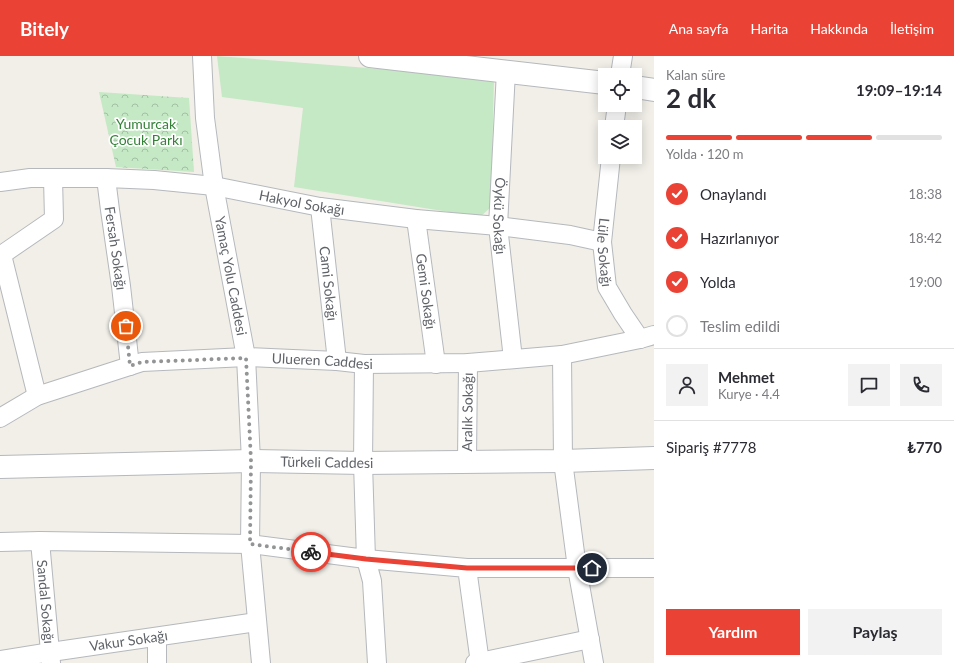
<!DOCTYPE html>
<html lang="tr">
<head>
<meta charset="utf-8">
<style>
  :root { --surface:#fff; --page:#f2f2f3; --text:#2b2b33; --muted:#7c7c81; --line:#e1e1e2; --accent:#ea4335 }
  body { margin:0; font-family:Lato,sans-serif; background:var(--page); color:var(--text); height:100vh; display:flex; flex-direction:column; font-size:15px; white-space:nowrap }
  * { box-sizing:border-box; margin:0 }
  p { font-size:13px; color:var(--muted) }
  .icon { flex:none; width:22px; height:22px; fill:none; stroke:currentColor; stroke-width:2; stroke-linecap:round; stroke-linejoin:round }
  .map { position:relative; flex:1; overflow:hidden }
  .side { display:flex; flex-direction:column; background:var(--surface); width:300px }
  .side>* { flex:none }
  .buttons { position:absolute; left:598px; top:12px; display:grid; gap:8px }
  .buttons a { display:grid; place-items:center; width:44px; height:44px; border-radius:0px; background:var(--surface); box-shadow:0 2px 10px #0003; font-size:20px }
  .pin { position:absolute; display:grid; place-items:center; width:34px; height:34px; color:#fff; margin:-17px; border:2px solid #fff; border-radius:50%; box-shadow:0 1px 4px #0007 }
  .courier { position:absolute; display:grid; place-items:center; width:40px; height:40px; margin:-20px; border:3px solid #ea4335; border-radius:50%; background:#fff; color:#222; box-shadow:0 1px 5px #0007 }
  .headline em { font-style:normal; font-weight:700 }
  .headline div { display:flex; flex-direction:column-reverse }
  .headline { display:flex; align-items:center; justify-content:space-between; height:68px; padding:0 12px }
  h1 { font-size:26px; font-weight:700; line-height:30px }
  .bar { display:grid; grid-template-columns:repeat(4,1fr); gap:6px 4px; align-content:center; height:48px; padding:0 12px }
  .bar i { height:5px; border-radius:3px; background:var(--line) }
  .bar .on { background:var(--accent) }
  .bar p { grid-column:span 4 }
  .line { display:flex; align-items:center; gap:10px; padding:0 12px; border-top:1px solid var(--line) }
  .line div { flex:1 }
  .round { display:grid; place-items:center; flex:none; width:42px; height:42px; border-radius:0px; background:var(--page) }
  ol { padding:0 12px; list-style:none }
  li { display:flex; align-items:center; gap:12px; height:44px }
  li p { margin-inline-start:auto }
  li .icon { padding:4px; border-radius:50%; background:var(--accent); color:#fff; stroke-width:4 }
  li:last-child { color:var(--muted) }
  li i { width:22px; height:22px; border:2px solid var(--line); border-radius:50% }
  .primary-button { display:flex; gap:8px; margin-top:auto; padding:8px 12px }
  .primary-button a { flex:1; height:46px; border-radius:0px; background:var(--accent); color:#fff; font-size:16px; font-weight:700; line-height:46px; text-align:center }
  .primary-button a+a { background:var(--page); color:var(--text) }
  header { display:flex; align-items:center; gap:24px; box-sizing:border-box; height:56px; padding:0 20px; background:var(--accent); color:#fff }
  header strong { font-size:19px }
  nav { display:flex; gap:22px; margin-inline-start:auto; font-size:14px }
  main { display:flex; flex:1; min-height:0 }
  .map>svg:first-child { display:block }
  .green { fill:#c5e8c5 }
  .park { fill:url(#park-crowns) }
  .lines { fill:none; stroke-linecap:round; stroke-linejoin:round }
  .minor-casing { stroke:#b5b8bc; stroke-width:20 }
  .tertiary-casing { stroke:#b5b8bc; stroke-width:24 }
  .minor { stroke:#fff; stroke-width:18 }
  .tertiary { stroke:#fff; stroke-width:22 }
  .done { stroke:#929495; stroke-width:4; stroke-dasharray:0 7.2 }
  .route { stroke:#ea4335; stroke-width:5 }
  .labels { text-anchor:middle; stroke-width:3.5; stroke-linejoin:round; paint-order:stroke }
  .park-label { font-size:14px; fill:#348238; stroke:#fff }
  .street-label { font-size:14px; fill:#5f6368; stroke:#fff }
</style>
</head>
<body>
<header>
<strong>Bitely</strong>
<nav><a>Ana sayfa</a><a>Harita</a><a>Hakkında</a><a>İletişim</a></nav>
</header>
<main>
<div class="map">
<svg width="654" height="607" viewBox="0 0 654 607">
  <defs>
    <pattern id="park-crowns" width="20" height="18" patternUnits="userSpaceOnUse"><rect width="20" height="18" fill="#c5e8c5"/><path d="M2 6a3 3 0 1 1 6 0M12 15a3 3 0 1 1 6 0" fill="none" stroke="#a3c0a4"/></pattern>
  </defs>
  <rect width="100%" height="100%" fill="#f1efe8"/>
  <!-- green -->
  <path class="green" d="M217 0 494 22 491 151 480 161 294 131 303 52 222 41Z"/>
  <!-- park -->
  <path class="park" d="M99 36 189 42 194 116 116 111Z"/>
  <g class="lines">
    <defs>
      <g id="minor">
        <path id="s1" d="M202 0 205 62 214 130 246 301 251 405 250 488 261 607"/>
        <path id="s2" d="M506 15 498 170 513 303"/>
        <path d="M620 19 623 0"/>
        <path d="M614 71 617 49"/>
        <path id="s3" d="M611 101 602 186 607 231 623 258 640 283"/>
        <path id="s4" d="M106 122 110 154 121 230 130 310"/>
        <path id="s5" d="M0 126 30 122H106L154 124 214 130 320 151 416 163 498 170 570 179 602 186"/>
        <path id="s6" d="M320 151 337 305"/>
        <path id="s7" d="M416 163 436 308"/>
        <path d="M2 199 37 340"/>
        <path d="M0 200 54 163 53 122"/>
        <path d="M562 299 563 405 577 512 594 607"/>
        <path id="s8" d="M0 362 37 340 142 306 246 301 337 305 364 308 468 307 562 299 640 283 654 279"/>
        <path id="s9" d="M467 405 468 307"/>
        <path id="s10" d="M40 485 51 607"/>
        <path d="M0 486 40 485 250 488 366 503 363 407 364 308"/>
        <path d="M467 512H654"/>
        <path d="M157 581V607"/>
        <path id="s11" d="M0 604 51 596 257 566"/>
        <path d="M377 607 372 525 366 503 467 512 480 607"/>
        <path d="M475 607 590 583"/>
      </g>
      <g id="tertiary">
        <path d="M370 0 605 27"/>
        <path d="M635 31 654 34"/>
        <path id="s12" d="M0 411 251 405 363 407 563 405 654 402"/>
      </g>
    </defs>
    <!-- minor casing -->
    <use href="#minor" class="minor-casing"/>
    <!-- tertiary casing -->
    <use href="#tertiary" class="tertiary-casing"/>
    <!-- minor -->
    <use href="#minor" class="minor"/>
    <!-- tertiary -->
    <use href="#tertiary" class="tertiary"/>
  </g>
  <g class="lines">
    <!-- done -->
    <path class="done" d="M126 270 130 310 142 306 246 302 251 405 250 488 311 496"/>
    <!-- route -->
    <path class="route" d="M311 496 366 503 467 512H592"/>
  </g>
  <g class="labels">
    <!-- park labels -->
    <g class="park-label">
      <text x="146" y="73">Yumurcak<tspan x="146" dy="16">Çocuk Parkı</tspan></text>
    </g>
    <!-- street labels -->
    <g class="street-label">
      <text dy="5" stroke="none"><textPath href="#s5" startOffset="304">Hakyol Sokağı</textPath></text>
      <text dy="5" stroke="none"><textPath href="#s2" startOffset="145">Öykü Sokağı</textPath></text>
      <text dy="5" stroke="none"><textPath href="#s4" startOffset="71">Fersah Sokağı</textPath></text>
      <text dy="5" stroke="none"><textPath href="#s3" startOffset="96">Lüle Sokağı</textPath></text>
      <text dy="5" stroke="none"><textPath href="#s1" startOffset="222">Yamaç Yolu Caddesi</textPath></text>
      <text dy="5" stroke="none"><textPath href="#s6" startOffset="77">Cami Sokağı</textPath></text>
      <text dy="5" stroke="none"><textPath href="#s7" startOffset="73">Gemi Sokağı</textPath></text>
      <text dy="5" stroke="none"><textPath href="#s8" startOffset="334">Ulueren Caddesi</textPath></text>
      <text dy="5" stroke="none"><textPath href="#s9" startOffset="49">Aralık Sokağı</textPath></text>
      <text dy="5" stroke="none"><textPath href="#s12" startOffset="327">Türkeli Caddesi</textPath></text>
      <text dy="5" stroke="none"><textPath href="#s10" startOffset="61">Sandal Sokağı</textPath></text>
      <text dy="5" stroke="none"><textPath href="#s11" startOffset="130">Vakur Sokağı</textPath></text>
    </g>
  </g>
</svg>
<div class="buttons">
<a><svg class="icon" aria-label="locate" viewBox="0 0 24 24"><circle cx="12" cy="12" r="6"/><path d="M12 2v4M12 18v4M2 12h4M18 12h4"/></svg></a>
<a><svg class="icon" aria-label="layers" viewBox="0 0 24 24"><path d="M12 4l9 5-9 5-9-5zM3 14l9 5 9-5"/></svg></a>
</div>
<div class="pin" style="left:126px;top:270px;background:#ea580c"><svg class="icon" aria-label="bag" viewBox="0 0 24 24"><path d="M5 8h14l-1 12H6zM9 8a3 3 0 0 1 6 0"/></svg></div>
<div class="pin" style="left:592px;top:512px;background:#1f2937"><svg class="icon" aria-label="home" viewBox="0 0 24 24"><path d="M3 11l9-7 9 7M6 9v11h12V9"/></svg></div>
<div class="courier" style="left:311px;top:496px"><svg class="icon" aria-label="bike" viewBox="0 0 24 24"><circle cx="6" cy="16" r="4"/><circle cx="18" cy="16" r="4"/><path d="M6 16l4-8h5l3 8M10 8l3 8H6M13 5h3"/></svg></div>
</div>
<section class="side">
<div class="headline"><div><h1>2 dk</h1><p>Kalan süre</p></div><em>19:09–19:14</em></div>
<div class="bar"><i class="on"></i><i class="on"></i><i class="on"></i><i></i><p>Yolda · 120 m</p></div>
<ol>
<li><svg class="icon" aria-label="check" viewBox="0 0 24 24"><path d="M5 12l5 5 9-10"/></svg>Onaylandı<p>18:38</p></li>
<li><svg class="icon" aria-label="check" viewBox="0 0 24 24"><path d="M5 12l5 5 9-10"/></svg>Hazırlanıyor<p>18:42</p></li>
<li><svg class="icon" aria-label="check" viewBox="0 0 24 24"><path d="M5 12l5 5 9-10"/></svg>Yolda<p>19:00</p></li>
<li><i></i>Teslim edildi</li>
</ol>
<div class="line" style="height:72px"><a class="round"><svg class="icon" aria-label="person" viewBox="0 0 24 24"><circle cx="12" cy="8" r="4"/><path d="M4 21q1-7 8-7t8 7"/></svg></a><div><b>Mehmet</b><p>Kurye · 4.4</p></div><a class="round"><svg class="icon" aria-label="chat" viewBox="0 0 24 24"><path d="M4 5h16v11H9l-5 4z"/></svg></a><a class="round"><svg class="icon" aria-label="phone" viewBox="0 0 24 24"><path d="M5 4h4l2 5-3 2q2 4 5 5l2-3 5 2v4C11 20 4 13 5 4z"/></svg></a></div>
<div class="line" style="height:52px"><div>Sipariş #7778</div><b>₺770</b></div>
<div class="primary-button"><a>Yardım</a><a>Paylaş</a></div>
</section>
</main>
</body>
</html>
